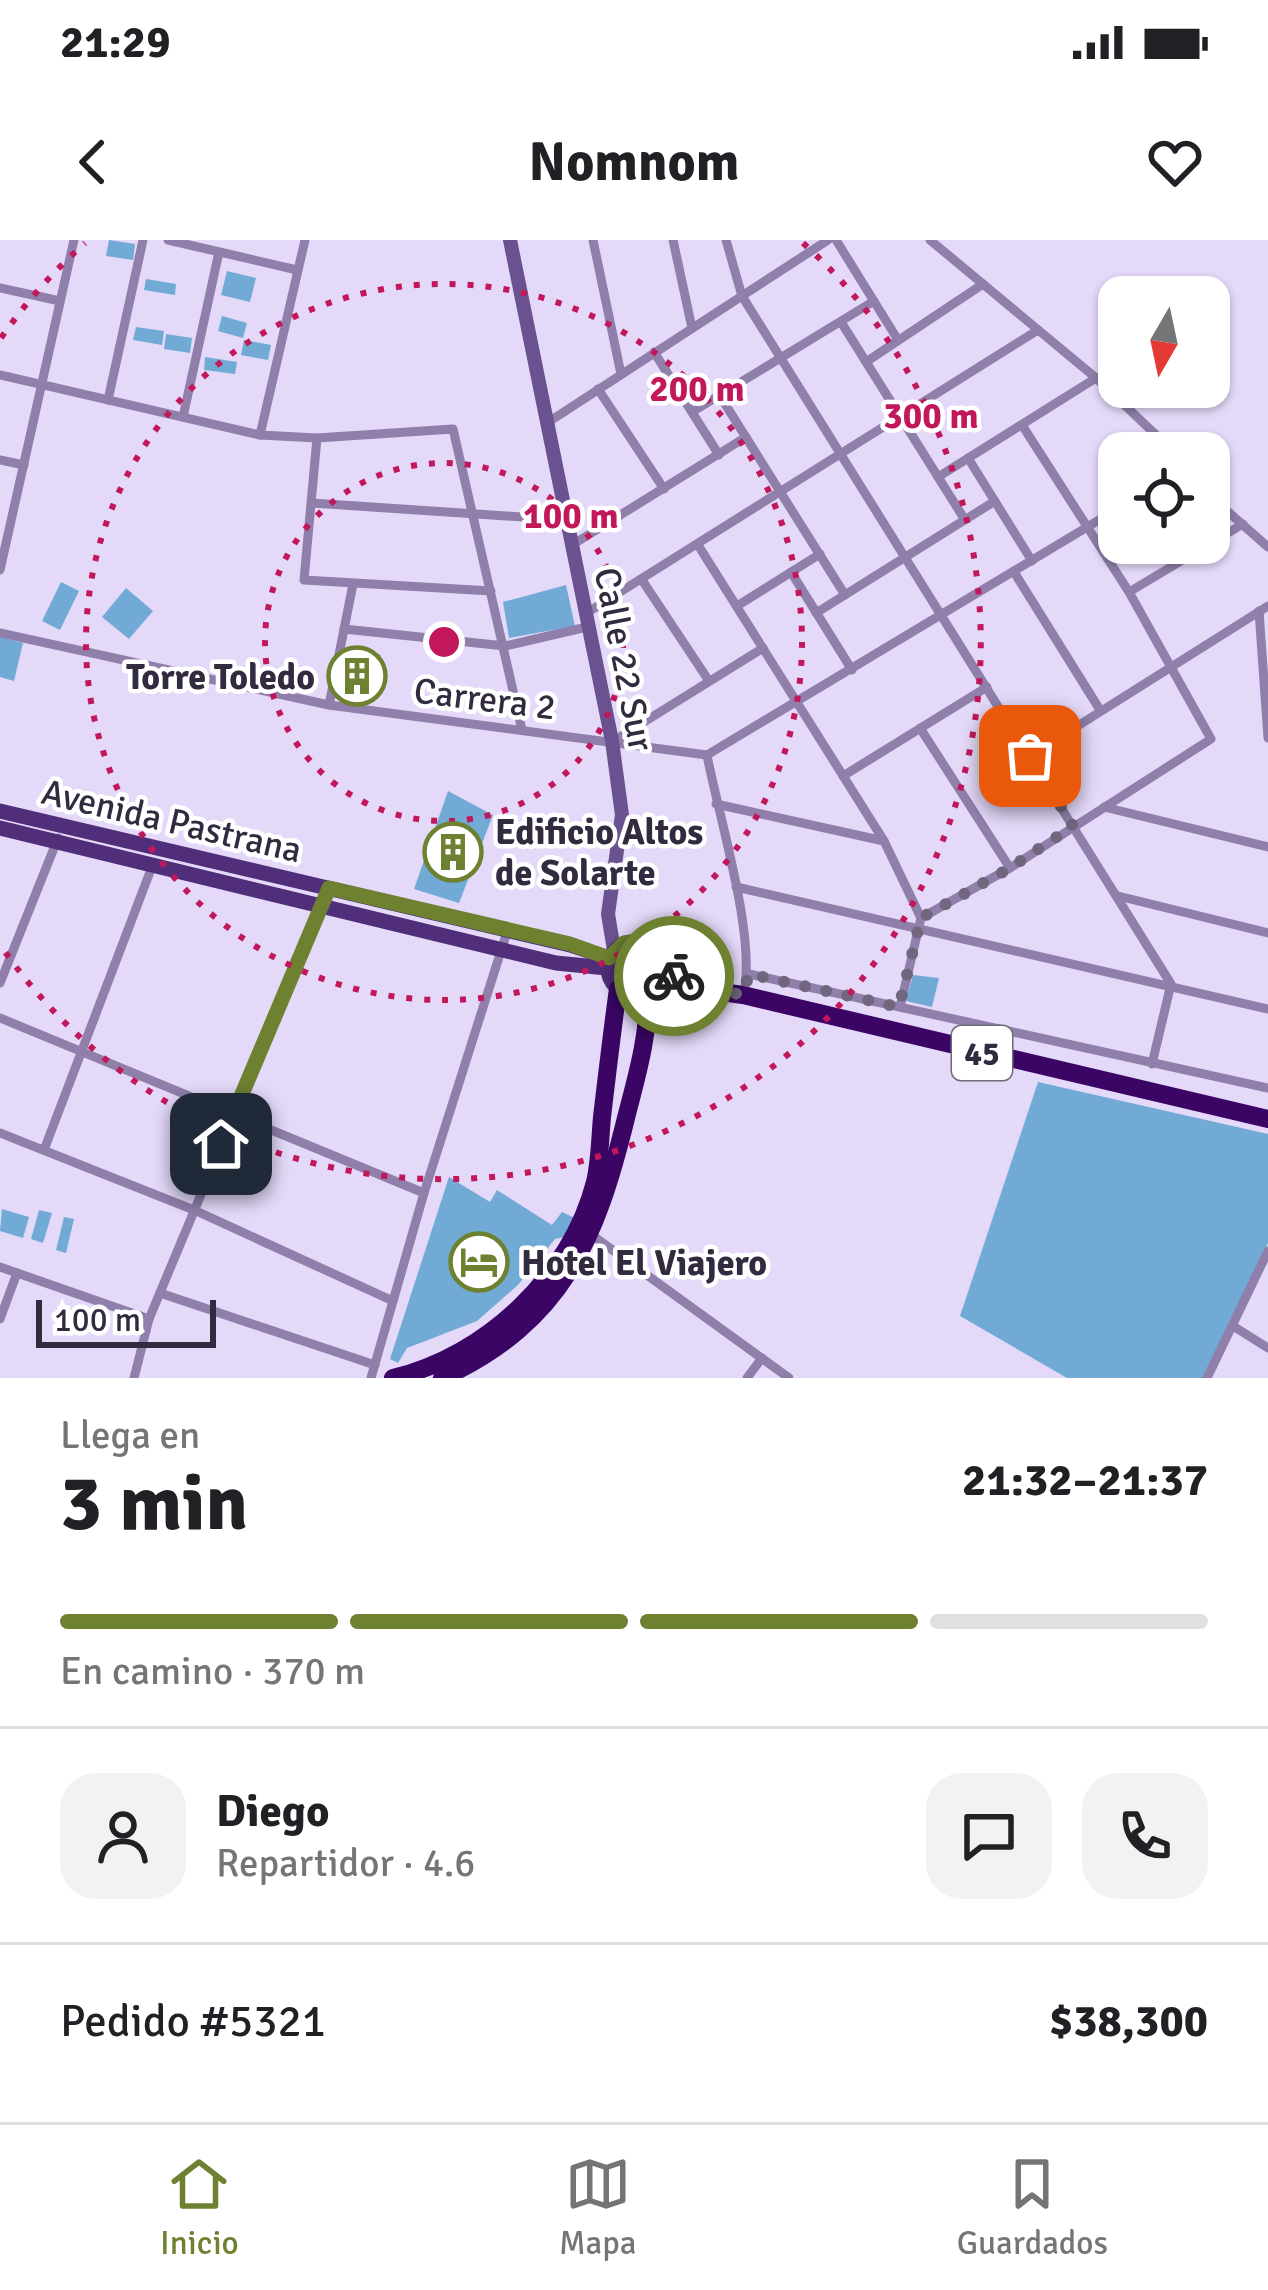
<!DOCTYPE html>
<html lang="es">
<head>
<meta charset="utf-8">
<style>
  :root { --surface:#fff; --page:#f2f2f2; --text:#202124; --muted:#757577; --line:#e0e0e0; --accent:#6d8131 }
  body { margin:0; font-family:Signika,sans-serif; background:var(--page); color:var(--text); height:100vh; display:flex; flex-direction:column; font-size:45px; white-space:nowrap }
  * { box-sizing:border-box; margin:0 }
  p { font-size:39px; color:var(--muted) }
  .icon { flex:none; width:66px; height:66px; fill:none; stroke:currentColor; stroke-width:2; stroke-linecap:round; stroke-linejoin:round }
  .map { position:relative; height:1138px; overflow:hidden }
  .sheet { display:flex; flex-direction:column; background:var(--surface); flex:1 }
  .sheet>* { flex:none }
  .needle { width:78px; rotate:189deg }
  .controls { position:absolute; left:1098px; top:36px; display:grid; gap:24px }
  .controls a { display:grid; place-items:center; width:132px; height:132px; border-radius:24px; background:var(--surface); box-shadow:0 3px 9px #0004; font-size:60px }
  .scale { position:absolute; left:36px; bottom:30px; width:180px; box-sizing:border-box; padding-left:12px; border:6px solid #322a3e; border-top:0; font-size:33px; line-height:42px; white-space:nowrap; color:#322a3e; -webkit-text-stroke:9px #fff; paint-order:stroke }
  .pin { position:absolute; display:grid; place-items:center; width:102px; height:102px; color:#fff; margin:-51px; border-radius:24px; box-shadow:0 6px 18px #0006 }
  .courier { position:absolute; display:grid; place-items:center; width:120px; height:120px; margin:-60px; border:9px solid #6d8131; border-radius:50%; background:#fff; color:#222; box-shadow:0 3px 15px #0007 }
  .summary em { font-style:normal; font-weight:700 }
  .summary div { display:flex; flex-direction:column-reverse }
  .summary { display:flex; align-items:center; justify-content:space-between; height:204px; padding:0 60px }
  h1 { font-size:78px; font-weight:700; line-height:90px }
  .bar { display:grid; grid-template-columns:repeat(4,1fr); gap:18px 12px; align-content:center; height:144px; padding:0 60px }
  .bar i { height:15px; border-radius:9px; background:var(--line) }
  .bar .selected { background:var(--accent) }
  .bar p { grid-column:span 4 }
  .line { display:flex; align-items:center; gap:30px; padding:0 60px; border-top:3px solid var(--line) }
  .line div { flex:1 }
  .round { display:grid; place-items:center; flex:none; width:126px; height:126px; border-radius:36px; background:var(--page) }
  .status { display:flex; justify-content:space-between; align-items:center; height:84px; padding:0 60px; background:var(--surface); direction:ltr }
  .status svg { height:33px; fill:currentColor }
  header { display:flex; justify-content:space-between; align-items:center; height:156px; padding:0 60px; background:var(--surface); font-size:54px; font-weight:700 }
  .tabs { display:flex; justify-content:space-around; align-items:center; height:168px; border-top:3px solid var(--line); background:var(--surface); font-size:33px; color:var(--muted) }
  .tabs a { display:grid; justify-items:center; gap:6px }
  .tabs .selected { color:var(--accent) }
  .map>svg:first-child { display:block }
  .building { fill:#71abd5 }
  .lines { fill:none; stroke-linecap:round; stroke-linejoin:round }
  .street { stroke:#8f7faa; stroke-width:9 }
  .secondary { stroke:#6a518f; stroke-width:14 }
  .primary { stroke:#502e79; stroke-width:15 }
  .highway { stroke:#3b0566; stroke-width:18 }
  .done { stroke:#70677f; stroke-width:12; stroke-dasharray:0 21.6 }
  .route { stroke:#6d8131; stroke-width:15 }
  .ring { fill:none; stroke:#c2185b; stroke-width:6; stroke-dasharray:6 12 }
  .labels { text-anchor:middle; stroke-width:9; stroke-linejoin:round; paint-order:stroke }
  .shield { fill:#fff; stroke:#706a78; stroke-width:3 }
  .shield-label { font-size:33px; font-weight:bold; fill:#322a3e }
  .street-label { font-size:36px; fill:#322a3e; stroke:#fff }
  .poi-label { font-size:36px; font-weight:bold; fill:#322a3e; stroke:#fff; text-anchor:start }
  .centre { fill:#c2185b; stroke:#fff; stroke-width:6 }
  .ring-label { font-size:36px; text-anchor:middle; font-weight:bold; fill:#c2185b; stroke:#fff; stroke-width:9; stroke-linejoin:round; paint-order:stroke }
</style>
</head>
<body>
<div class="status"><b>21:29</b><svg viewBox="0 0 49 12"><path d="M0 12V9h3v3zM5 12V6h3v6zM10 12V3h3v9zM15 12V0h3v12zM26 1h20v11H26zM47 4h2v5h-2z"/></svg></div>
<header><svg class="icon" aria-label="back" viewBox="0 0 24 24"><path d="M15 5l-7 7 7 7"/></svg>Nomnom<svg class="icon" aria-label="heart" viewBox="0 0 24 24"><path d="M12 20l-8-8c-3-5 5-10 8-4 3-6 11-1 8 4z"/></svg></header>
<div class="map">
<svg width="1268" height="1138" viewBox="0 0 1268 1138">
  <rect width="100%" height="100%" fill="#e4d9f9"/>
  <!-- building -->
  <g class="building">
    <path d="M109 0 135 4 133 20 106 16Z"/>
    <path d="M227 31 256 38 250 62 221 55Z"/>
    <path d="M146 39 176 44 175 55 144 50Z"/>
    <path d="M222 76 247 83 243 98 218 91Z"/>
    <path d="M136 87 164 91 162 105 133 100Z"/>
    <path d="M166 94 192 98 190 113 164 109Z"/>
    <path d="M244 100 271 105 268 120 241 115Z"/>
    <path d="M205 117 237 122 235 134 204 130Z"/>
    <path d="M61 342 79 351 60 390 42 381Z"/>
    <path d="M566 345 575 386 509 398 503 362Z"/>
    <path d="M126 348 153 371 129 399 102 377Z"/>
    <path d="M0 397 23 403 14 441 0 437Z"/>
    <path d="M344 408 381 415 368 464 334 458Z"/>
    <path d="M448 551 493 575 459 663 414 649Z"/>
    <path d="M913 735 939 738 932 767 906 761Z"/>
    <path d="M1038 842 1268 894V1003L1204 1138H1067L960 1076Z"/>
    <path d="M449 937 490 962 497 950 552 985 562 972 575 978 564 997 555 999 518 1045 477 1081 407 1108 398 1123 390 1119Z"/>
    <path d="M2 969 29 977 23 998 0 991Z"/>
    <path d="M39 970 52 973 43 1003 31 999Z"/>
    <path d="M64 977 74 979 66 1013 56 1010Z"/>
  </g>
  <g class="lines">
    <!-- street -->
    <g class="street">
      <path d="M168 0 297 30"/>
      <path d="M593 0 621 134"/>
      <path d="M673 0 692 88"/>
      <path d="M726 0 742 56 1171 744 1152 824"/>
      <path d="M836 0 898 100"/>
      <path d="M930 0 1096 138 1175 213"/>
      <path d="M0 48 60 61"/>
      <path d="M841 82 965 280"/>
      <path d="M654 112 719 215"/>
      <path d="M866 122 983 44"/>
      <path d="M0 135 260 195 317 198 453 189 522 490"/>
      <path d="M598 149 664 249"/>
      <path d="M720 156 845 355"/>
      <path d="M108 160 143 0"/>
      <path d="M692 172 874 61"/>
      <path d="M183 177 219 12"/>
      <path d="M547 183 828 0"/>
      <path d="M260 195 305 0"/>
      <path d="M317 198 304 340 491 351"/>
      <path d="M968 218 1032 321"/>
      <path d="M0 220 24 225"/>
      <path d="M938 237 1096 138"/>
      <path d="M1209 255 1268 307"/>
      <path d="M312 263 567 280"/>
      <path d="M572 305 746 197"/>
      <path d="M698 305 884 601 921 678"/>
      <path d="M0 330 74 0"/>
      <path d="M791 332 852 430"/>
      <path d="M1014 332 1100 470"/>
      <path d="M642 340 709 441"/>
      <path d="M1129 352 1243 284"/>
      <path d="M737 366 820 314"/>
      <path d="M1259 371 1268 498"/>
      <path d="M816 373 995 261"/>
      <path d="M585 374 1038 90"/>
      <path d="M344 389 505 406 587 387"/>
      <path d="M0 393 329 465 707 515 1119 268"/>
      <path d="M329 465 353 344"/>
      <path d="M920 488 1010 628"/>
      <path d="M615 500 763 408"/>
      <path d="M707 515C718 574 758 702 743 755"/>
      <path d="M1030 516 1268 366"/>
      <path d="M843 536 987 447"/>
      <path d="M716 564 884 601"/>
      <path d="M1104 567 1268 607"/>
      <path d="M736 647 1268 769"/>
      <path d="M1118 656 1268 693"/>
      <path d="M749 734 1268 848"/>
      <path d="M0 743 58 598"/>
      <path d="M900 767 921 678 1010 628 1211 499 1129 352 1022 185"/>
      <path d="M0 778 424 953"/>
      <path d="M0 893 194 970 393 1061"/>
      <path d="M44 910 153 624"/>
      <path d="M589 993 789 1138"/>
      <path d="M0 1027 149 1079"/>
      <path d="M160 1053 375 1125"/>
      <path d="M0 1079 17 1033"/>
      <path d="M1233 1086 1268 1108"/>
      <path d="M134 1138 149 1079 329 648"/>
      <path d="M371 1138 424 953 507 692"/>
      <path d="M747 1138 762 1118"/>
      <path d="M1207 1138 1268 1011"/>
    </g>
    <!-- secondary -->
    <path class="secondary" d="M510 0 612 501 622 575 608 674 614 710"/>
    <!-- primary -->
    <g class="primary">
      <path d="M0 571 570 705 609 718"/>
      <path d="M0 588 556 723 607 728"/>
      <circle cx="634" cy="728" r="26"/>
    </g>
    <!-- highway -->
    <g class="highway">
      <path d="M656 743 743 755 1268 879"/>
      <path d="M393 1138C486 1116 571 1036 595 942 600 921 600 898 602 877 607 835 612 792 618 749"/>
      <path d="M442 1138C563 1082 596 1000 626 878 637 835 649 795 648 751"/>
    </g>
  </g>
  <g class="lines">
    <!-- done -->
    <path class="done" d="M674 736 697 746 743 755 749 734 899 767 921 678 1010 628 1073 586 1030 516"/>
    <!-- route -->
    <path class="route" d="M221 904 329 648 570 704 609 718 624 703 638 701 658 717 661 730 674 736"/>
  </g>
  <!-- distance rings -->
  <g class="ring">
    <circle cx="444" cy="402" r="179"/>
    <circle cx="444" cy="402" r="358"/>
    <path d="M1 98A537 537 0 0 1 85 3M803 3A537 537 0 1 1 1 706"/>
  </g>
  <!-- icons -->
  <defs>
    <symbol id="building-ring" viewBox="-11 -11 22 22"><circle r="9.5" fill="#fff" stroke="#6d8131" stroke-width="1.5"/><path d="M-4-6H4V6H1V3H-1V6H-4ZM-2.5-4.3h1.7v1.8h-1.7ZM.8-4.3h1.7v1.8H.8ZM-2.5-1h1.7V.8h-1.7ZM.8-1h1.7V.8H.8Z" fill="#6d8131"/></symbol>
    <symbol id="hotel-ring" viewBox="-11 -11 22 22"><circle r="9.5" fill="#fff" stroke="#6d8131" stroke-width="1.5"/><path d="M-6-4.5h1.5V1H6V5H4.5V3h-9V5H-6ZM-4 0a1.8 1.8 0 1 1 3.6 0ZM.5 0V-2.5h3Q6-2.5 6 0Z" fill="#6d8131"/></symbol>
  </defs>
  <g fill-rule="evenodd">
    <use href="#building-ring" x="324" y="403" width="66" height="66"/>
    <use href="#building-ring" x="420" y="579" width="66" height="66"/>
    <use href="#hotel-ring" x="446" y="989" width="66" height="66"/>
  </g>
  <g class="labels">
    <!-- shield labels -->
    <rect class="shield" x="952" y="786" width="60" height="54" rx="9"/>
    <g class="shield-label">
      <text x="982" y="825">45</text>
    </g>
    <!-- street labels -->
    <g class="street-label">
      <text transform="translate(625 419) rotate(79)" y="13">Calle 22 Sur</text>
      <text transform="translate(485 458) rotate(7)" y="13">Carrera 2</text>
      <text transform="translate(172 580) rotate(13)" y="13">Avenida Pastrana</text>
    </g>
    <!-- poi labels -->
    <g class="poi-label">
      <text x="315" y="449" text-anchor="end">Torre Toledo</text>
      <text x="495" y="604">Edificio Altos<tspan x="495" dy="41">de Solarte</tspan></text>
      <text x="521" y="1035">Hotel El Viajero</text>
    </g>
  </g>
  <circle cx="444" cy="402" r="18" class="centre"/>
  <g class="ring-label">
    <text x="697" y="161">200 m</text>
    <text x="931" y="188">300 m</text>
    <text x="571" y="288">100 m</text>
  </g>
</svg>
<div class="controls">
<a><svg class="needle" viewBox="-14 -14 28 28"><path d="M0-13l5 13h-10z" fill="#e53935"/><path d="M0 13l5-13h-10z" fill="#757577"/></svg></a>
<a><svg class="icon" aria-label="locate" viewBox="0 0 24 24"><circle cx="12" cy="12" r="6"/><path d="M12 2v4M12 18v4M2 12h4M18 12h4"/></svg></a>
</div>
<div class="scale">100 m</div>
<div class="pin" style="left:1030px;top:516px;background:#ea580c"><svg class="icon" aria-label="bag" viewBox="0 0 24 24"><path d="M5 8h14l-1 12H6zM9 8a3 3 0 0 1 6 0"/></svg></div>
<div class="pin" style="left:221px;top:904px;background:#1f2937"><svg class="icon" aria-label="home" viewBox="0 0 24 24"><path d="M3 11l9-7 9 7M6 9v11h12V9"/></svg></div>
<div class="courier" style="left:674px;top:736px"><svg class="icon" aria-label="bike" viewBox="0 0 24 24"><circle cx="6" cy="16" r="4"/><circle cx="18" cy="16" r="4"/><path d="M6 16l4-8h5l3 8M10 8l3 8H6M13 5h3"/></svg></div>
</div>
<section class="sheet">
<div class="summary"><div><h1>3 min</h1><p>Llega en</p></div><em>21:32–21:37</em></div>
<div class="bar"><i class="selected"></i><i class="selected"></i><i class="selected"></i><i></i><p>En camino · 370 m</p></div>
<div class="line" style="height:216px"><a class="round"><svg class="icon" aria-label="person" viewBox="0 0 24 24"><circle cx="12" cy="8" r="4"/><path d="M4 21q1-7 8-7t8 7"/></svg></a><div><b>Diego</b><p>Repartidor · 4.6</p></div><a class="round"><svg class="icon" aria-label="chat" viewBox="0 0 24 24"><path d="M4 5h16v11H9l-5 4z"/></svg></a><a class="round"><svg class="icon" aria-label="phone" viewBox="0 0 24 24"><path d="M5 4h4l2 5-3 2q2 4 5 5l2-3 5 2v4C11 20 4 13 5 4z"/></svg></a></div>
<div class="line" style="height:156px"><div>Pedido #5321</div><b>$38,300</b></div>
</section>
<nav class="tabs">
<a class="selected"><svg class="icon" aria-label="home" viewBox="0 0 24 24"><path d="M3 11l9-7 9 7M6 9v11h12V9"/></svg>Inicio</a>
<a><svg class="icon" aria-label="map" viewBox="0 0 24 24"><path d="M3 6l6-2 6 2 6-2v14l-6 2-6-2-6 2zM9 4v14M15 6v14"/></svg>Mapa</a>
<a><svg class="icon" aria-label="saved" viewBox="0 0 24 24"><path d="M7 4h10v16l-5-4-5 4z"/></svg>Guardados</a>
</nav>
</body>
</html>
